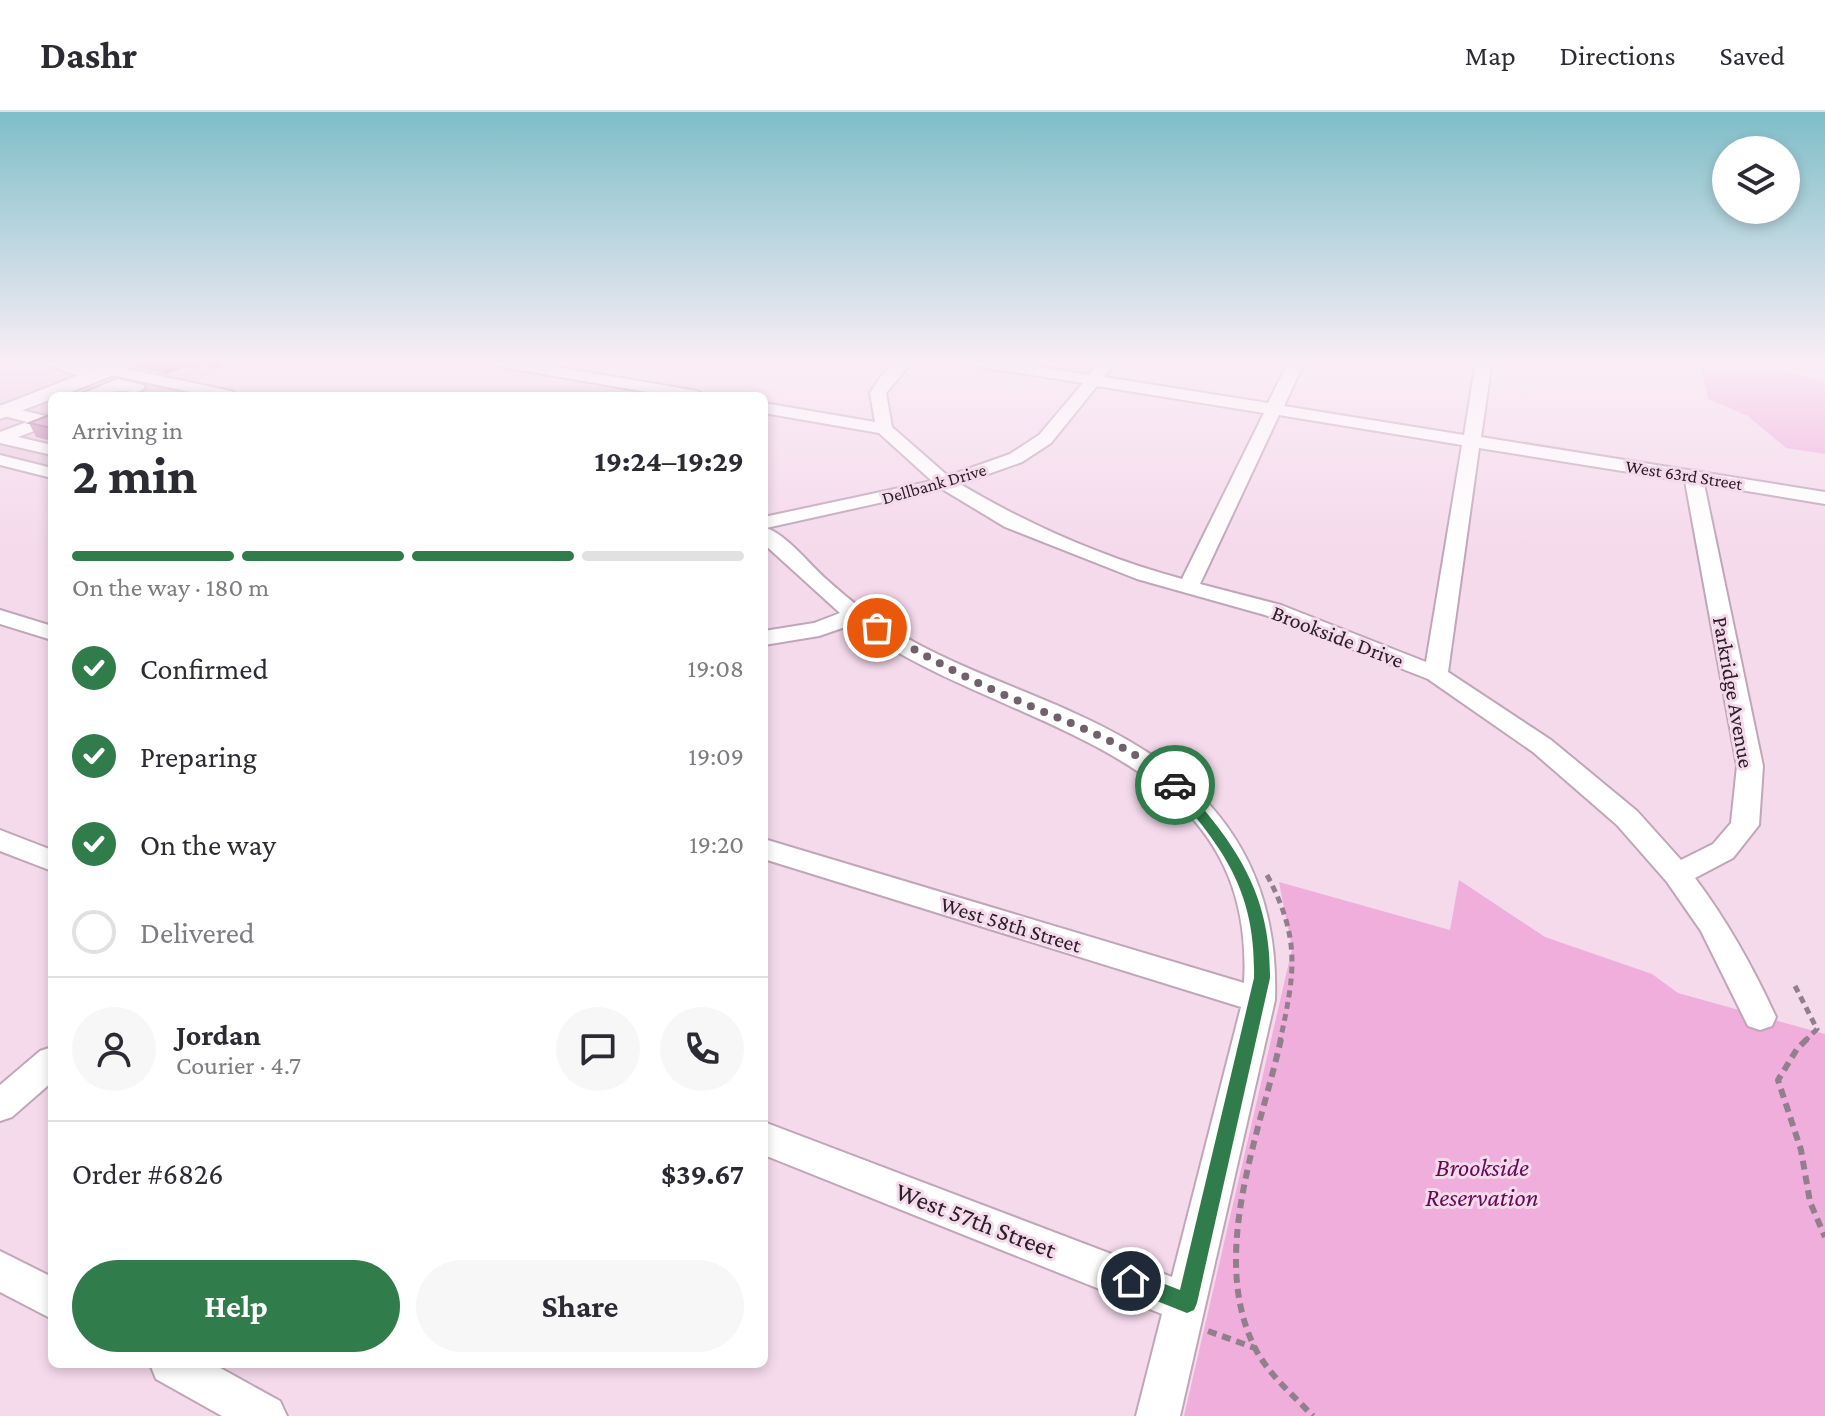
<!DOCTYPE html>
<html lang="en">
<head>
<meta charset="utf-8">
<style>
  :root { --surface:#fff; --page:#f7f7f7; --text:#2b2b33; --muted:#7c7c81; --line:#e1e1e2; --accent:#307c4b }
  body { margin:0; font-family:"Crimson Pro",serif; background:var(--page); color:var(--text); height:100vh; display:flex; flex-direction:column; font-size:30px; white-space:nowrap }
  * { box-sizing:border-box; margin:0 }
  p { font-size:26px; color:var(--muted) }
  .icon { flex:none; width:44px; height:44px; fill:none; stroke:currentColor; stroke-width:2; stroke-linecap:round; stroke-linejoin:round }
  .map { position:relative; flex:1; overflow:hidden }
  .drawer { position:absolute; left:48px; top:280px; width:720px; height:976px; display:flex; flex-direction:column; background:var(--surface); border-radius:12px; box-shadow:0 4px 12px #0003 }
  .drawer>* { flex:none }
  .controls { position:absolute; left:1712px; top:24px; display:grid; gap:16px }
  .controls a { display:grid; place-items:center; width:88px; height:88px; border-radius:50%; background:var(--surface); box-shadow:0 4px 12px #0003; font-size:40px }
  .pin { position:absolute; display:grid; place-items:center; width:68px; height:68px; color:#fff; margin:-34px; border:4px solid #fff; border-radius:50%; box-shadow:0 2px 8px #0007 }
  .courier { position:absolute; display:grid; place-items:center; width:80px; height:80px; margin:-40px; border:6px solid #307c4b; border-radius:50%; background:#fff; color:#222; box-shadow:0 2px 10px #0007 }
  .headline em { font-style:normal; font-weight:700 }
  .headline div { display:flex; flex-direction:column-reverse }
  .headline { display:flex; align-items:center; justify-content:space-between; height:136px; padding:0 24px }
  h1 { font-size:52px; font-weight:700; line-height:60px }
  .bar { display:grid; grid-template-columns:repeat(4,1fr); gap:12px 8px; align-content:center; height:96px; padding:0 24px }
  .bar i { height:10px; border-radius:6px; background:var(--line) }
  .bar .on { background:var(--accent) }
  .bar p { grid-column:span 4 }
  .line { display:flex; align-items:center; gap:20px; padding:0 24px; border-top:2px solid var(--line) }
  .line div { flex:1 }
  .round { display:grid; place-items:center; flex:none; width:84px; height:84px; border-radius:42px; background:var(--page) }
  ol { padding:0 24px; list-style:none }
  li { display:flex; align-items:center; gap:24px; height:88px }
  li p { margin-inline-start:auto }
  li .icon { padding:8px; border-radius:50%; background:var(--accent); color:#fff; stroke-width:4 }
  li:last-child { color:var(--muted) }
  li i { width:44px; height:44px; border:4px solid var(--line); border-radius:50% }
  .cta { display:flex; gap:16px; margin-top:auto; padding:16px 24px }
  .cta a { flex:1; height:92px; border-radius:48px; background:var(--accent); color:#fff; font-size:32px; font-weight:700; line-height:92px; text-align:center }
  .cta a+a { background:var(--page); color:var(--text) }
  header { display:flex; align-items:center; gap:48px; box-sizing:border-box; height:112px; padding:0 40px; background:var(--surface); border-bottom:2px solid var(--line) }
  header strong { font-size:38px }
  nav { display:flex; gap:44px; margin-inline-start:auto; font-size:28px }
  .map>svg:first-child { display:block }
  .built { fill:#eccbe1 }
  .green { fill:#f0aedd }
  .lines { fill:none; stroke-linecap:round; stroke-linejoin:round }
  .minor-casing { stroke:#c0a6b8; stroke-width:4 }
  .major-casing { stroke:#c0a6b8; stroke-width:4 }
  .path-far1 { stroke:#927f8c; stroke-width:5; stroke-dasharray:7 5; stroke-linecap:butt }
  .path { stroke:#927f8c; stroke-width:6; stroke-dasharray:9 6; stroke-linecap:butt }
  .minor { fill:#fff; fill-rule:evenodd }
  .major { fill:#fff; fill-rule:evenodd }
  .wall { fill:#bf80ad }
  .shaded-wall { fill:#9b688d }
  .building { fill:#de95c9; stroke:#9b688d; stroke-width:2 }
  .route { fill:#307c4b }
  .done { stroke:#71616c; stroke-width:8; stroke-dasharray:0 14.4 }
  .labels { text-anchor:middle; stroke-width:6; stroke-linejoin:round; paint-order:stroke }
  .far-street-label { font-size:18px; fill:#2a2027; stroke:#f5daec }
  .street-label { font-size:22px; fill:#2a2027; stroke:#f5daec }
  .near-park-label { font-size:26px; font-style:italic; fill:#630c53; stroke:#f5daec }
  .near-street-label { font-size:26px; fill:#2a2027; stroke:#f5daec }
</style>
</head>
<body>
<header>
<strong>Dashr</strong>
<nav><a>Map</a><a>Directions</a><a>Saved</a></nav>
</header>
<div class="map">
<svg width="1825" height="1304" viewBox="0 0 1825 1304">
  <rect width="100%" height="100%" fill="#f5daec"/>
  <!-- built -->
  <path class="built" d="M30 249H242L180 276 214 284H52V368L0 355V260Z"/>
  <!-- green -->
  <g class="green">
    <path d="M1700 249H1760L1777 257 1825 270V342L1786 336 1748 304 1708 287Z"/>
    <path d="M1459 768 1545 825 1652 862 1678 881 1825 922V1304H1184L1292 837 1279 770 1450 818Z"/>
  </g>
  <g class="lines">
    <defs>
      <g id="minor">
        <path d="M36 249 83 252 102 264 94 269Z"/>
        <path d="M490 249H523L697 279 705 284H670L497 254Z"/>
        <path d="M897 249H913L886 281 892 315 948 364 1010 342 1039 323 1083 271 974 254 967 249H1003L1089 263 1101 249H1116L1104 265 1268 291 1289 249H1305L1284 294 1464 323 1476 249H1492L1481 325 1825 380V392L1704 372 1763 654 1759 713 1733 746 1695 766C1728 810 1753 855 1776 905L1772 914 1760 918 1748 914 1701 819 1667 770 1617 713 1533 640 1428 567 1265 503 1137 467 1005 415 942 377 766 416C787 423 809 452 826 467 848 487 872 506 898 521 972 565 1056 586 1129 629 1230 687 1279 772 1275 888L1180 1304H1136L1162 1202 764 1043V1010L1172 1165 1241 895 764 747V727L1244 871C1258 629 998 620 854 512L819 524 764 533V519L814 511 840 501 764 432V405L932 369 879 321 764 301V291L875 310 870 281 881 264ZM1097 274 1264 301 1182 467C1104 446 1029 413 960 372L1022 350 1051 331ZM1279 303 1462 333 1426 550 1281 493 1200 472ZM1479 336 1685 369 1737 654 1731 711 1713 732 1681 748 1637 699 1551 628 1448 560Z"/>
        <path d="M108 253 231 279 239 284H208L103 261V255Z"/>
        <path d="M118 267 143 273 145 276 137 281C116 276 98 284 76 284Z"/>
        <path d="M0 293 50 305V313L18 325 52 333V343L0 331V320L27 310 0 303Z"/>
        <path d="M0 343 52 356V366L0 353Z"/>
        <path d="M0 498 52 514V528L0 512Z"/>
        <path d="M0 718 52 738V759L0 739Z"/>
        <path d="M52 935V970L12 1005 0 1009V973L40 939Z"/>
        <path d="M0 1139 52 1165V1207L0 1180Z"/>
        <path d="M150 1252H213L280 1289 287 1304H222L156 1267Z"/>
      </g>
      <path id="major" d="M115 249H141L139 253 61 284H52V287L0 307V294Z"/>
    </defs>
    <!-- minor casing -->
    <use href="#minor" class="minor-casing"/>
    <!-- major casing -->
    <use href="#major" class="major-casing"/>
    <!-- path-far1 -->
    <g class="path-far1">
      <path d="M1267 763C1301 827 1295 861 1280 929"/>
      <path d="M1795 874 1817 917 1805 929"/>
    </g>
    <!-- path -->
    <g class="path">
      <path d="M1281 927C1260 1021 1209 1141 1254 1234 1267 1261 1292 1282 1313 1304"/>
      <path d="M1807 927 1797 937 1778 968 1801 1038 1810 1090 1825 1125"/>
      <path d="M1208 1219 1255 1236"/>
    </g>
    <!-- minor -->
    <use href="#minor" class="minor"/>
    <!-- major -->
    <use href="#major" class="major"/>
  </g>
  <!-- wall -->
  <g class="wall">
    <path d="M135 249H231L216 256 202 253 194 257 184 255 166 262 139 256Z"/>
    <path d="M52 302V329L36 325 29 311Z"/>
  </g>
  <!-- shaded-wall -->
  <g class="shaded-wall">
    <path d="M172 249H182L184 255 166 262 162 253Z"/>
    <path d="M190 249H200L202 253 194 257Z"/>
    <path d="M213 249H231L216 256Z"/>
  </g>
  <!-- building -->
  <g class="building">
    <path d="M144 249H172L162 253Z"/>
    <path d="M52 302V316L29 311Z"/>
  </g>
  <!-- sky -->
  <linearGradient id="sky" x2="0" y2="1"><stop stop-color="#7ebec8"/><stop offset="0.58" stop-color="#faeef6"/><stop offset="1" stop-color="#faeef6" stop-opacity="0"/></linearGradient>
  <rect width="1825" height="432" fill="url(#sky)"/>
  <!-- route -->
  <path class="route" d="M1175 669 1180 670C1235 731 1271 781 1270 866L1197 1191 1194 1198 1187 1201 1124 1176 1121 1169 1124 1162 1131 1159 1180 1178 1254 866C1256 780 1225 738 1171 676L1169 673Z"/>
  <g class="lines">
    <!-- done -->
    <path class="done" d="M877 516C922 542 966 567 1014 587 1070 612 1129 630 1175 673"/>
  </g>
  <g class="labels">
    <!-- far-street labels -->
    <g class="far-street-label">
      <text transform="translate(1684 363) rotate(9)" y="6">West 63rd Street</text>
      <text transform="translate(934 372) rotate(-16)" y="6">Dellbank Drive</text>
    </g>
    <!-- street labels -->
    <g class="street-label">
      <text transform="translate(1338 524) rotate(21)" y="8">Brookside Drive</text>
      <text transform="translate(1734 580) rotate(80)" y="8">Parkridge Avenue</text>
      <text transform="translate(1011 812) rotate(17)" y="8">West 58th Street</text>
    </g>
    <!-- near-park labels -->
    <g class="near-park-label">
      <text x="1482" y="1064">Brookside<tspan x="1482" dy="30">Reservation</tspan></text>
    </g>
    <!-- near-street labels -->
    <g class="near-street-label">
      <text transform="translate(976 1108) rotate(21)" y="9">West 57th Street</text>
    </g>
  </g>
</svg>
<div class="controls">
<a><svg class="icon" aria-label="layers" viewBox="0 0 24 24"><path d="M12 4l9 5-9 5-9-5zM3 14l9 5 9-5"/></svg></a>
</div>
<div class="pin" style="left:877px;top:516px;background:#ea580c"><svg class="icon" aria-label="bag" viewBox="0 0 24 24"><path d="M5 8h14l-1 12H6zM9 8a3 3 0 0 1 6 0"/></svg></div>
<div class="pin" style="left:1131px;top:1169px;background:#1f2937"><svg class="icon" aria-label="home" viewBox="0 0 24 24"><path d="M3 11l9-7 9 7M6 9v11h12V9"/></svg></div>
<div class="courier" style="left:1175px;top:673px"><svg class="icon" aria-label="car" viewBox="0 0 24 24"><path d="M5 17H2v-5l4-1 3-4h7l3 4 3 1v5h-3M9 17h6M6 11h13"/><circle cx="7" cy="17" r="2"/><circle cx="17" cy="17" r="2"/></svg></div>
<section class="drawer">
<div class="headline"><div><h1>2 min</h1><p>Arriving in</p></div><em>19:24–19:29</em></div>
<div class="bar"><i class="on"></i><i class="on"></i><i class="on"></i><i></i><p>On the way · 180 m</p></div>
<ol>
<li><svg class="icon" aria-label="check" viewBox="0 0 24 24"><path d="M5 12l5 5 9-10"/></svg>Confirmed<p>19:08</p></li>
<li><svg class="icon" aria-label="check" viewBox="0 0 24 24"><path d="M5 12l5 5 9-10"/></svg>Preparing<p>19:09</p></li>
<li><svg class="icon" aria-label="check" viewBox="0 0 24 24"><path d="M5 12l5 5 9-10"/></svg>On the way<p>19:20</p></li>
<li><i></i>Delivered</li>
</ol>
<div class="line" style="height:144px"><a class="round"><svg class="icon" aria-label="person" viewBox="0 0 24 24"><circle cx="12" cy="8" r="4"/><path d="M4 21q1-7 8-7t8 7"/></svg></a><div><b>Jordan</b><p>Courier · 4.7</p></div><a class="round"><svg class="icon" aria-label="chat" viewBox="0 0 24 24"><path d="M4 5h16v11H9l-5 4z"/></svg></a><a class="round"><svg class="icon" aria-label="phone" viewBox="0 0 24 24"><path d="M5 4h4l2 5-3 2q2 4 5 5l2-3 5 2v4C11 20 4 13 5 4z"/></svg></a></div>
<div class="line" style="height:104px"><div>Order #6826</div><b>$39.67</b></div>
<div class="cta"><a>Help</a><a>Share</a></div>
</section>
</div>
</body>
</html>
